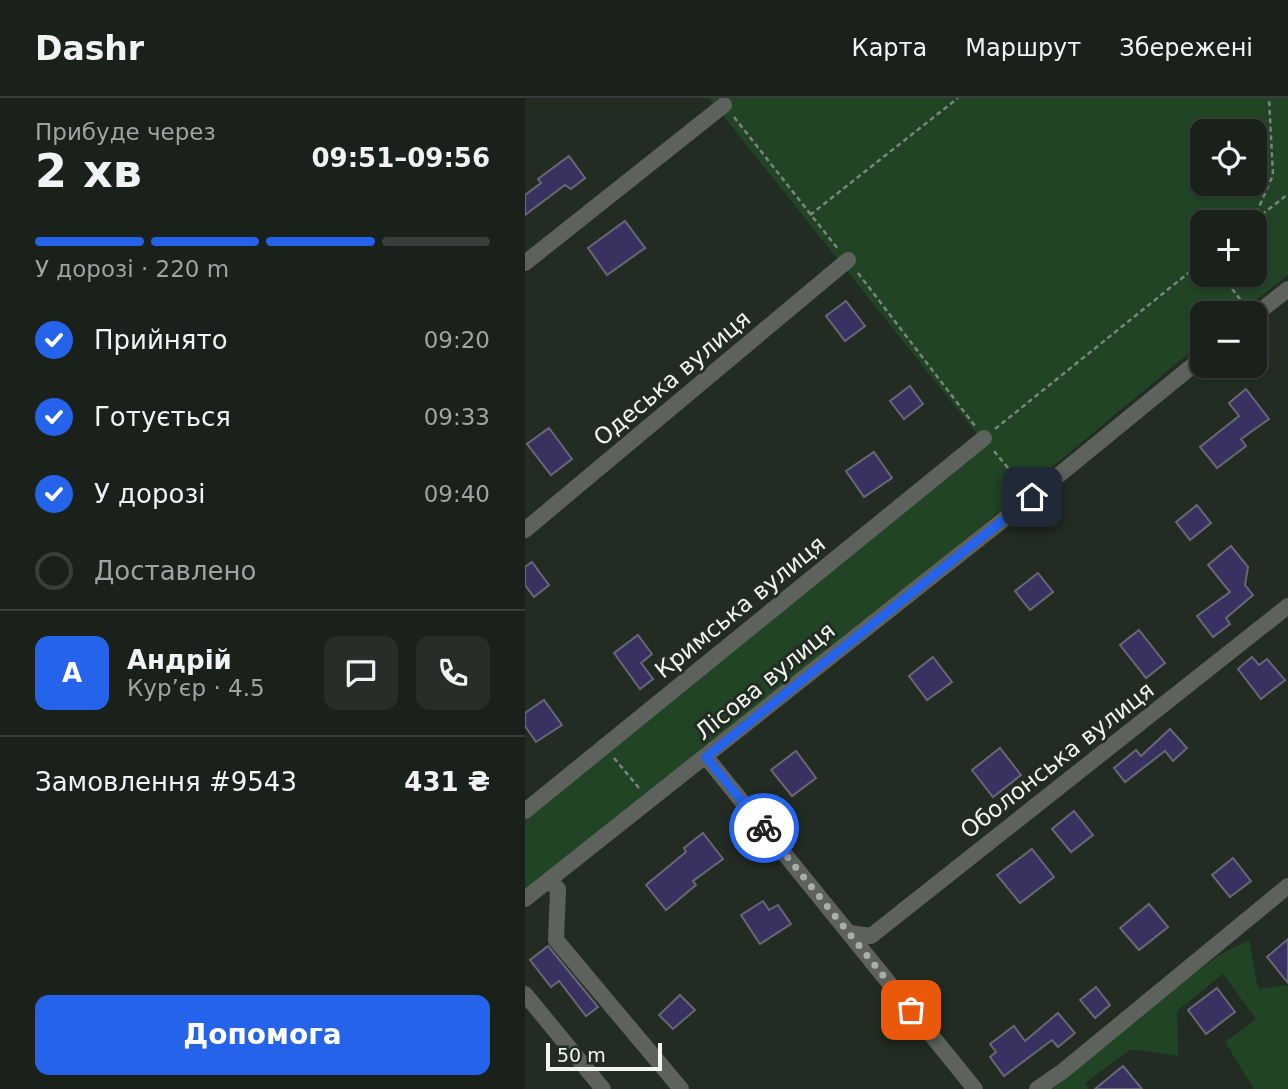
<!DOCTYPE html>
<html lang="uk">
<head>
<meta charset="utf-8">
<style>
  :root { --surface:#1a211a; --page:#272e27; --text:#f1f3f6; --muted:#9fa3a2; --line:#383e39; --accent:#2563eb }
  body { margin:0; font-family:"DejaVu Sans",sans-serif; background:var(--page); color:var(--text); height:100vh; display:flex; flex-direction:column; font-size:26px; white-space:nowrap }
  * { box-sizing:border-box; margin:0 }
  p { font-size:23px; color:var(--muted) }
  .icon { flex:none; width:38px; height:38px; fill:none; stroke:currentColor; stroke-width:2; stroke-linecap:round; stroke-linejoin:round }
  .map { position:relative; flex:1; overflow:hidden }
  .panel { display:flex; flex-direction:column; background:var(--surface); width:525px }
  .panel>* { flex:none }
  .buttons { position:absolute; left:665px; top:21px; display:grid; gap:14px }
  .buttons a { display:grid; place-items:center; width:77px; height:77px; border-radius:14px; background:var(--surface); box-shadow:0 2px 5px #0004,0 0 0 2px var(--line); font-size:35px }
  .scale { position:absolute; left:21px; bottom:18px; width:116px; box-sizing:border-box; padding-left:7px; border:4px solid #f0f6f0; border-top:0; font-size:19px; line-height:24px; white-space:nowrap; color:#f0f6f0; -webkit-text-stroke:5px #222c23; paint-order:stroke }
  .pin { position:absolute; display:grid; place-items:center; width:60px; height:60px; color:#fff; margin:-30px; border-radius:14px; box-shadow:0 4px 10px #0006 }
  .courier { position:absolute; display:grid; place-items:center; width:70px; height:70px; margin:-35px; border:5px solid #2563eb; border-radius:50%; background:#fff; color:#222; box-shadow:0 2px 9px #0007 }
  .overview em { font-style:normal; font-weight:800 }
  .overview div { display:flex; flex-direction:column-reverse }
  .overview { display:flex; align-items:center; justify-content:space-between; height:119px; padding:0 35px }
  h1 { font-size:46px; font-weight:800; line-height:52px }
  .bar { display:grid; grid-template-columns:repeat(4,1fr); gap:10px 7px; align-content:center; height:84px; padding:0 35px }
  .bar i { height:9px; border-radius:5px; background:var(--line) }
  .bar .current { background:var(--accent) }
  .bar p { grid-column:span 4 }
  .line { display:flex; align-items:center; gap:18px; padding:0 35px; border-top:2px solid var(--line) }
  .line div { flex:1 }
  .round { display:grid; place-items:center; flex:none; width:74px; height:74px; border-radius:14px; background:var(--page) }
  ol { padding:0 35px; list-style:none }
  li { display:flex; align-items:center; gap:21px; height:77px }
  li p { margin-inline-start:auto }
  li .icon { padding:7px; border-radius:50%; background:var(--accent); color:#fff; stroke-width:4 }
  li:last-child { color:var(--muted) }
  li i { width:38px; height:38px; border:4px solid var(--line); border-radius:50% }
  .action { display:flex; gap:14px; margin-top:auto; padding:14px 35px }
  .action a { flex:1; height:80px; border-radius:14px; background:var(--accent); color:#fff; font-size:28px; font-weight:800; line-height:80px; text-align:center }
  header { display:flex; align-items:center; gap:42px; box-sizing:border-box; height:98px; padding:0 35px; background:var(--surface); border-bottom:2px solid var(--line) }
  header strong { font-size:33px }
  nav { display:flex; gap:38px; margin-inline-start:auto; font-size:24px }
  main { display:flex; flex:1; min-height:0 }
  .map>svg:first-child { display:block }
  .green { fill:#204424; fill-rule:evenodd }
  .building { fill:#39315f; stroke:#696775; stroke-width:2 }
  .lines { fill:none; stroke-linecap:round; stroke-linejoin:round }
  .path { stroke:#7c847d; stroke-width:2.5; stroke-dasharray:5 3.5; stroke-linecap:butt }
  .minor { stroke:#5d625d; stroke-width:16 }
  .done { stroke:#a8afa8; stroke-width:7; stroke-dasharray:0 12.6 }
  .route { stroke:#2563eb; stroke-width:9 }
  .labels { text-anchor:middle; stroke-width:6; stroke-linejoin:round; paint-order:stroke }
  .street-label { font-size:23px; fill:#f0f6f0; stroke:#222c23 }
</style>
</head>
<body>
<header>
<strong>Dashr</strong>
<nav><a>Карта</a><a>Маршрут</a><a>Збережені</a></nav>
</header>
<main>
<section class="panel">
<div class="overview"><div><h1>2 хв</h1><p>Прибуде через</p></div><em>09:51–09:56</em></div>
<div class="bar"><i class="current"></i><i class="current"></i><i class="current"></i><i></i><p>У дорозі · 220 m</p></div>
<ol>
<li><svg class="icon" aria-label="check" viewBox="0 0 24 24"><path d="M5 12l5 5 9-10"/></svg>Прийнято<p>09:20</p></li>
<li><svg class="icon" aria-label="check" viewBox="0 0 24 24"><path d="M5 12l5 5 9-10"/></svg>Готується<p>09:33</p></li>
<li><svg class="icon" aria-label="check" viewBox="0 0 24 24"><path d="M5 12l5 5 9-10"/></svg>У дорозі<p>09:40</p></li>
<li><i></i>Доставлено</li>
</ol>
<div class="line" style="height:126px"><b class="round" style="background:var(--accent);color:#fff">А</b><div><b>Андрій</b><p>Кур’єр · 4.5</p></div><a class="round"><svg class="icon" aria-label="chat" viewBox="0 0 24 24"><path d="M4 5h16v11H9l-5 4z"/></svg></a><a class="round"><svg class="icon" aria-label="phone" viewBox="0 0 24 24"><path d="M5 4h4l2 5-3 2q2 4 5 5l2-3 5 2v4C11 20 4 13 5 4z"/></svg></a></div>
<div class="line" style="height:91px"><div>Замовлення #9543</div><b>431 ₴</b></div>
<div class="action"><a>Допомога</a></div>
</section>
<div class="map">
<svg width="763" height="991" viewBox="0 0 763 991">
  <rect width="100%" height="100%" fill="#222c23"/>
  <!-- green -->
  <g class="green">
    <path d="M184 0H763V177L714 215H677V244L0 809V703L452 336ZM677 33H730V86H677ZM677 124H730V177H677Z"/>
    <path d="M724 842 733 891 763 887V991H729L700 944 731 921 698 876 652 913 653 958 606 951 560 985 564 991H519L691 859Z"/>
  </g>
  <!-- building -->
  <g class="building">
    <path d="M44 58 60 80 46 91 40 87 0 117V97L16 85 13 81Z"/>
    <path d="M100 123 120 150 82 177 63 150Z"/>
    <path d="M321 203 340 228 320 243 301 218Z"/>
    <path d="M385 288 398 306 379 321 365 303Z"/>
    <path d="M721 291 744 321 716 341 721 348 692 370 675 349 714 318 704 305Z"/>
    <path d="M24 330 47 361 26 377 2 346Z"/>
    <path d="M349 354 367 380 339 399 321 373Z"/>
    <path d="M672 407 686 425 665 442 651 424Z"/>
    <path d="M706 448 723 469 720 487 728 497 701 520 705 526 688 539 672 518 705 494 683 467Z"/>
    <path d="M7 464 24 487 9 499 0 487V469Z"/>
    <path d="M513 475 528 494 505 512 490 493Z"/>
    <path d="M614 532 640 565 621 580 595 547Z"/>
    <path d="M113 537 127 556 116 565 128 581 115 591 89 555Z"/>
    <path d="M408 559 427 584 402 602 384 578Z"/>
    <path d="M727 559 734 567 742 561 760 582 736 601 713 571Z"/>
    <path d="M19 602 37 627 11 644 0 628V615Z"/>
    <path d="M645 631 662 650 648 663 640 653 600 684 589 670 611 652 616 658Z"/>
    <path d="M475 650 496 677 468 699 447 672Z"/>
    <path d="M271 653 291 680 267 698 246 672Z"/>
    <path d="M549 713 568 737 546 754 527 731Z"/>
    <path d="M178 735 198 761 168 783 171 787 141 812 121 787 161 754 159 750Z"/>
    <path d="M507 751 529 779 495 805 472 777Z"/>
    <path d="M708 760 726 783 705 799 687 777Z"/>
    <path d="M238 803 244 812 253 807 266 826 235 846 216 817Z"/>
    <path d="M624 806 643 829 614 852 595 830Z"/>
    <path d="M763 841V885L742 859Z"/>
    <path d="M23 848 73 909 61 918 34 883 26 889 5 862Z"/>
    <path d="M571 889 585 907 570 920 555 902Z"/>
    <path d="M692 890 710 914 681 936 663 912Z"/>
    <path d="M155 897 170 912 148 931 134 917Z"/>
    <path d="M533 915 550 935 533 949 527 942 479 978 465 959 471 954 465 946 489 928 500 943Z"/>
    <path d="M598 968 617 991H570Z"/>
  </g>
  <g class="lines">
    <!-- path -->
    <g class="path">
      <path d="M209 19 313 151"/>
      <path d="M285 117 433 0"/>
      <path d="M730 122 763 96"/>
      <path d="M728 123 748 77 744 0"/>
      <path d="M333 175 450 328"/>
      <path d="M697 177 720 208"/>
      <path d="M470 331 677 164"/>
      <path d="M469 353 498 388"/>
      <path d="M89 660 114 690"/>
    </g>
    <!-- minor -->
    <g class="minor">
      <path d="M0 165 199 7"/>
      <path d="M730 217 763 191"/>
      <path d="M0 432 323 162"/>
      <path d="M181 659 450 991"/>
      <path d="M0 713 459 340"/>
      <path d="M24 783 33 791 31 842 156 991"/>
      <path d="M0 801 507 399 677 260"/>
      <path d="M325 835 346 838 763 508"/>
      <path d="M0 896 78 991"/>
      <path d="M512 991 538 973 763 788"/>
    </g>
  </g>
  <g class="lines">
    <!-- done -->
    <path class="done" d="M239 730 386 912"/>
    <!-- route -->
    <path class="route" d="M239 730 181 659 507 399"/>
  </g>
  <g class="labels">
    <!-- street labels -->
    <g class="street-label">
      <text transform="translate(147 280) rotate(-40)" y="8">Одеська вулиця</text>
      <text transform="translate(215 509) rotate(-39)" y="8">Кримська вулиця</text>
      <text transform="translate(240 583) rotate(-39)" y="8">Лісова вулиця</text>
      <text transform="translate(532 662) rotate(-38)" y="8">Оболонська вулиця</text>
    </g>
  </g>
</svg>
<div class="buttons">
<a><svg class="icon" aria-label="locate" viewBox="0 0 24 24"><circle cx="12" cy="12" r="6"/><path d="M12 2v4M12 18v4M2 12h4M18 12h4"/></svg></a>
<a>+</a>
<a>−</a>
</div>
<div class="scale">50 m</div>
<div class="pin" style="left:386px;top:912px;background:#ea580c"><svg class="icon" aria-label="bag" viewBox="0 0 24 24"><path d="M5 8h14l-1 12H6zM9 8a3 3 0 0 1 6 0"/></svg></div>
<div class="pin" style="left:507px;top:399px;background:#1f2937"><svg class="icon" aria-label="home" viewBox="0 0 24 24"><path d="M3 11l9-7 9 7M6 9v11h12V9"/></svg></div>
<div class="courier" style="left:239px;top:730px"><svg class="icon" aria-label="bike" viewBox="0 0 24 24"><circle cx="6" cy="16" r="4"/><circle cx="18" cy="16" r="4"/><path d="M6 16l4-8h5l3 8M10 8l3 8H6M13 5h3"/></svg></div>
</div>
</main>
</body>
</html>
